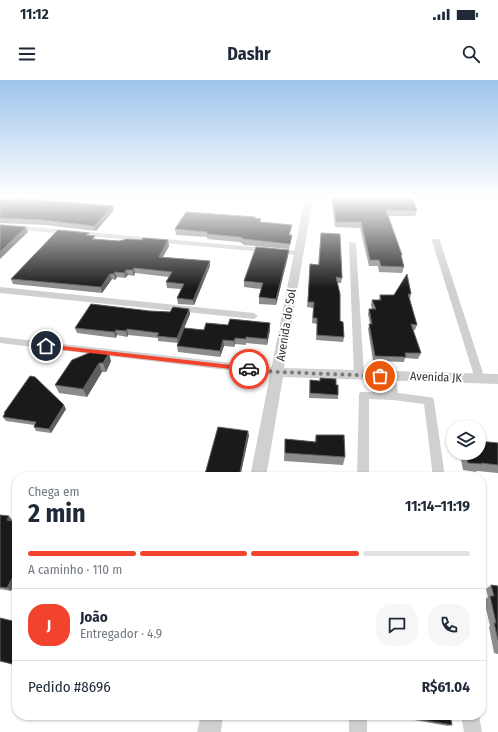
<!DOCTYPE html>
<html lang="pt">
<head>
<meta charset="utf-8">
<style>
  :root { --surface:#fff; --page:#f6f6f7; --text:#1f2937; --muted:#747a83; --line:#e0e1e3; --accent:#f2442c }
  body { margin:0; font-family:"Fira Sans Condensed",sans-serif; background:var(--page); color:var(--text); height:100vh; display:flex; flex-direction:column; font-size:15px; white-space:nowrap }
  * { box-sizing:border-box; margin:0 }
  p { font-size:13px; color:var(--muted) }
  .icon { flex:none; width:22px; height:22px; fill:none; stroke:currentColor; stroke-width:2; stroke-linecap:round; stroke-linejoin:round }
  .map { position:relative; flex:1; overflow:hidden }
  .side { position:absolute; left:12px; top:392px; width:474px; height:248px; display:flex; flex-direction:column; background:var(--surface); border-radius:16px; box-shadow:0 1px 3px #0004 }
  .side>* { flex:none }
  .controls { position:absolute; left:446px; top:340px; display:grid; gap:8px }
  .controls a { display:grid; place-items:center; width:40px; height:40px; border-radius:50%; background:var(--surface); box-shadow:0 1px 3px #0004; font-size:20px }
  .pin { position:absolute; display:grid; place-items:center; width:34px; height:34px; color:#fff; margin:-17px; border:2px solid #fff; border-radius:50%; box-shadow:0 1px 4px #0007 }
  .courier { position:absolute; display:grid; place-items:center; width:40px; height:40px; margin:-20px; border:3px solid #f2442c; border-radius:50%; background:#fff; color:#222; box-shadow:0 1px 5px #0007 }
  .headline em { font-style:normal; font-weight:700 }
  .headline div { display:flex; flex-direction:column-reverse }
  .headline { display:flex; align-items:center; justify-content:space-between; height:68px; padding:0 16px }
  h1 { font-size:26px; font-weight:700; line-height:30px }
  .bar { display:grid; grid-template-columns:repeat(4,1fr); gap:6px 4px; align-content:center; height:48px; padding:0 16px }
  .bar i { height:5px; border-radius:3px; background:var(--line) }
  .bar .on { background:var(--accent) }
  .bar p { grid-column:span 4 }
  .line { display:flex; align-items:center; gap:10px; padding:0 16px; border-top:1px solid var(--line) }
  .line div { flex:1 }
  .round { display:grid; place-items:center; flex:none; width:42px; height:42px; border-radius:16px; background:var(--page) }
  .status { display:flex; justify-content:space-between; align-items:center; height:28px; padding:0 20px; background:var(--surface); direction:ltr }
  .status svg { height:11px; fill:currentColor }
  header { display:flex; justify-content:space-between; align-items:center; height:52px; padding:0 16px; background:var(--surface); font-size:18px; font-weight:700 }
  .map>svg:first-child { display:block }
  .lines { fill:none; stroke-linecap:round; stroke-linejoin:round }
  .minor { fill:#d0d0d0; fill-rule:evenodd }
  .tertiary { fill:#d0d0d0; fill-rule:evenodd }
  .wall { fill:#8c8c8c }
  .shaded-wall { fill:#5f5f5f }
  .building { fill:#1a1a1a; stroke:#5f5f5f }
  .route { fill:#f2442c }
  .done { stroke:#7a7a7a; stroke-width:4; stroke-dasharray:0 7.2 }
  .labels { text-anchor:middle; stroke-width:4; stroke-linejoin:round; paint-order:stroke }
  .street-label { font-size:12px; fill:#333; stroke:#fff }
</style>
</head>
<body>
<div class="status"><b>11:12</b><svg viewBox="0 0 49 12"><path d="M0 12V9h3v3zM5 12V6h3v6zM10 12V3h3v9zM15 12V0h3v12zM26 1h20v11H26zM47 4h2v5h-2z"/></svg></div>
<header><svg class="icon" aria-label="menu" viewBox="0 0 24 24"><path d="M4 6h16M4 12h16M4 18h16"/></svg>Dashr<svg class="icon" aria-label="search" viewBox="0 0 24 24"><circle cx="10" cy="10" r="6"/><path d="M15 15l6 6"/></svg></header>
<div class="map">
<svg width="498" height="652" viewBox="0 0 498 652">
  <rect width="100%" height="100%" fill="#fff"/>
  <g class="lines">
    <!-- minor -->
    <g class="minor">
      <path d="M0 144 298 171 302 173 298 175 0 148Z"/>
      <path d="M433 159H439L440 161 485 299 484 302H476L475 299 432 161Z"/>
      <path d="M349 162H352L356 164 364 295 363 298H355L354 295Z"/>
      <path d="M0 207 254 233 258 236 254 239 0 213Z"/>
      <path d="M0 257 278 288 282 289 283 292 282 295 278 296 0 263Z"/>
      <path d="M391 292 395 293 398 313 429 317 433 318 434 321 445 397H433L424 324 393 320 369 319V397H357L359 315 360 312H387L386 296 387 293Z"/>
      <rect x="349" y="635" width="18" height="17"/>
      <path d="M461 635H479L482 652H464Z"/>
    </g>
    <!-- tertiary -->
    <g class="tertiary">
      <path d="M305 117H313L284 288 498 294V304L283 297 266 397H250Z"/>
      <path d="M201 635H223L221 652H197Z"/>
    </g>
  </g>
  <!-- wall -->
  <g class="wall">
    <path d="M325 117H412L417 131 415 136H388L402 175 401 178 404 187 402 193 379 192 378 186H369L360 148 335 147 331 118H325Z"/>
    <path d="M0 119 11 120 113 126 114 130 96 151 45 145 0 143Z"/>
    <path d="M255 138 261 142 292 145 290 155H292L291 160 289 169 244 165 240 162 207 159V157L176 155 175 149Z"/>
    <path d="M321 153 342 198 341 203H337L340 241 344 257 343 262 316 260 317 244 312 243 313 228 307 227 310 190 318 185Z"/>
    <path d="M89 155 96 159 169 166 163 177 210 186 194 225 178 224 177 218 181 209 167 208 166 202 169 197 135 193 134 196 128 195 125 198 117 197 115 200 112 199 102 213 13 204 11 199Z"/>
    <path d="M288 176 276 225 259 224V217L261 209 244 207V201Z"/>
    <path d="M411 214 410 219 417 245 415 250H413L421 273 418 279 405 278 404 282 373 281 368 249 370 244 368 234 369 229H372L371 225 372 220H379L380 215H394Z"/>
    <path d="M189 229 190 234 182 253 228 245 270 243V250L267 265 246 263V265L235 264 234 267 224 266 220 277 178 272 177 266 178 263 158 261V258L128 255 127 257 117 255 116 258 77 253 75 248 150 231 170 232Z"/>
    <path d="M72 280 111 281 106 292H102L87 317 59 313 55 305Z"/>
    <path d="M320 298 338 315V319L309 318 310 300 320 301Z"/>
    <path d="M66 329 51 353 36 351 34 347V345L6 341 3 337 5 334 4 333Z"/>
    <path d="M249 355 240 397H206L205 394Z"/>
    <path d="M316 355 345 377 343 385 284 381 285 359 315 362Z"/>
    <path d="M498 363V393L477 391 476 392 463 390 460 374V373H479Z"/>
    <path d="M0 435 12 440 11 511 0 509Z"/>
    <path d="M491 505 498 506V574L494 573 489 547 490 546 484 520 488 517 486 509Z"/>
    <path d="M0 538 17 542V586L0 581Z"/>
    <path d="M413 635H450L452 645 448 646 414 640Z"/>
  </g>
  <!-- shaded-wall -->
  <g class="shaded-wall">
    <path d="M113 126 114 130 96 151 94 146Z"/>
    <path d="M26 147 28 152 0 179V172Z"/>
    <path d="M168 160 169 166 160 182 159 177Z"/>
    <path d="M289 170 288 176 276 225V219Z"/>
    <path d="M210 181V186L194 225 193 220Z"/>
    <path d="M134 188 135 193 134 196 132 190Z"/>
    <path d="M126 190 128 195 125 198 124 193Z"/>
    <path d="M115 192 117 197 115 200 114 194Z"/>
    <path d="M110 194 112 199 102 213 101 207Z"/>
    <path d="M189 229 190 234 178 263 177 258Z"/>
    <path d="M270 243V250L267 265V259Z"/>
    <path d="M127 249 128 255 127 257 126 251Z"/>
    <path d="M116 250 117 255 116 258 114 252Z"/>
    <path d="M235 258V264L234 267V261Z"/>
    <path d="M223 260 224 266 220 277V271Z"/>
    <path d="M109 273 111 281 106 292 103 283Z"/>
    <path d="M99 283 102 292 87 317 83 309Z"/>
    <path d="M64 325 66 329 51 353 49 349Z"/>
    <path d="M248 351 249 355 240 397H239Z"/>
    <path d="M9 436 12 440 10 443 7 440Z"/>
    <path d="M17 489V499L11 511 7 508Z"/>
  </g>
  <!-- building -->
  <g class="building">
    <path d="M332 117H412L417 131 386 130 402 175H401L404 187 381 186 379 180H370L361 142H336Z"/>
    <path d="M14 118 113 126 94 146 43 140 0 138V119L11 120Z"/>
    <path d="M186 132 255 137V138L261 139 260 142 292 145 289 155H292L290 164 244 159 240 157 207 154V152L175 149Z"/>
    <path d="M0 145 26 147 0 172Z"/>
    <path d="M58 150 89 153 86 155 95 156 92 159 119 161 127 159 142 160 143 158 168 160 159 177 210 181 193 220 177 218 184 204 166 202 172 192 134 188 132 190H126L124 193 115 192 114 194H110L101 207 11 199Z"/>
    <path d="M321 153 340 154 342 198 336 197 340 214V241L343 242 344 257 317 255V238H313L314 222H308L310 184 319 185Z"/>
    <path d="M256 167 289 170 276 219 259 217 263 203 244 201Z"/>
    <path d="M407 194 411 214H408L417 245 411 244 421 273H405L406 277 375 276 369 244H372L369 229H376L372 220H381L380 215H394Z"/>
    <path d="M91 224 150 231 170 232 173 227 189 229 177 258 157 256 159 253 127 249 126 251 116 250 114 252 75 248Z"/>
    <path d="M230 239 270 243 267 259 246 257V259L235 258 234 261 223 260 220 271 177 266 184 248 204 250 206 243 228 245Z"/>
    <path d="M91 271 109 273 103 283H99L83 309 55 305 72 280 89 273Z"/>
    <path d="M30 296 35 297 64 325 49 349 34 347 36 342 3 337 5 333H4Z"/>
    <path d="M320 298 336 299V305H338V315L310 313V300L320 301Z"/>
    <path d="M218 347 248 351 239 397H229L205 394Z"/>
    <path d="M316 355H344L345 377 285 373V359L316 362Z"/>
    <path d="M479 361 498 363V385L481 383 482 384 468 383 466 373H479Z"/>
    <path d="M0 435 9 436 7 440 17 442V489L7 508 0 507Z"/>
    <path d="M491 505 498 506V560L494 543H496L490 516H494Z"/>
    <path d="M0 538 17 542V585L0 581Z"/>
    <path d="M416 635H450L452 645 417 639Z"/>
  </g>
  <!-- sky -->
  <linearGradient id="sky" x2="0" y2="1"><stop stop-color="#9dc4eb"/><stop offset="0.56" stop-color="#fff"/><stop offset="1" stop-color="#fff" stop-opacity="0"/></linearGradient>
  <rect width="498" height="208" fill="url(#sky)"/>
  <!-- route -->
  <path class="route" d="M44 264 249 287 252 289 249 291 46 268 44 267Z"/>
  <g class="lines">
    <!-- done -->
    <path class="done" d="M249 289 278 292 380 296"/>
  </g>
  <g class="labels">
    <!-- street labels -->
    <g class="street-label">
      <text transform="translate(286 245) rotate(-81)" y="4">Avenida do Sol</text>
      <text transform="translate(436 297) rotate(2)" y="4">Avenida JK</text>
    </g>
  </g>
</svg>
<div class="controls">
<a><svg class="icon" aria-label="layers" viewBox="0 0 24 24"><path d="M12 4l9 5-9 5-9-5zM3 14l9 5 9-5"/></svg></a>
</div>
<div class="pin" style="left:380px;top:296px;background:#ea580c"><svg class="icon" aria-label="bag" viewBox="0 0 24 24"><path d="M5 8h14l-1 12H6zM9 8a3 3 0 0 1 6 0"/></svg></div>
<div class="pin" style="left:46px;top:266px;background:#1f2937"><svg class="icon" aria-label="home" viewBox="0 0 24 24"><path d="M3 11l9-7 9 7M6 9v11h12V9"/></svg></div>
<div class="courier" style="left:249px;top:289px"><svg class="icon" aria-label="car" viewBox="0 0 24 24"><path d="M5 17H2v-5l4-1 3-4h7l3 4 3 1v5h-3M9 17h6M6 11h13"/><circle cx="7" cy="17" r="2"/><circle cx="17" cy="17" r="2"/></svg></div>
<section class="side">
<div class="headline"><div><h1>2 min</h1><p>Chega em</p></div><em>11:14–11:19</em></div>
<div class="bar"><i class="on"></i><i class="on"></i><i class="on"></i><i></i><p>A caminho · 110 m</p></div>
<div class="line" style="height:72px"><b class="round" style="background:var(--accent);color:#fff">J</b><div><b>João</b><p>Entregador · 4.9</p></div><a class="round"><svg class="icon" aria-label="chat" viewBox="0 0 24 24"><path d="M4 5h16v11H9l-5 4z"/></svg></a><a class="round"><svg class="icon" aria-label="phone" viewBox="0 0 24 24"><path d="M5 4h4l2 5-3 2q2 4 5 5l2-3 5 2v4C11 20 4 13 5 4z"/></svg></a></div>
<div class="line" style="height:52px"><div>Pedido #8696</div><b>R$61.04</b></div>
</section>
</div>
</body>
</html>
